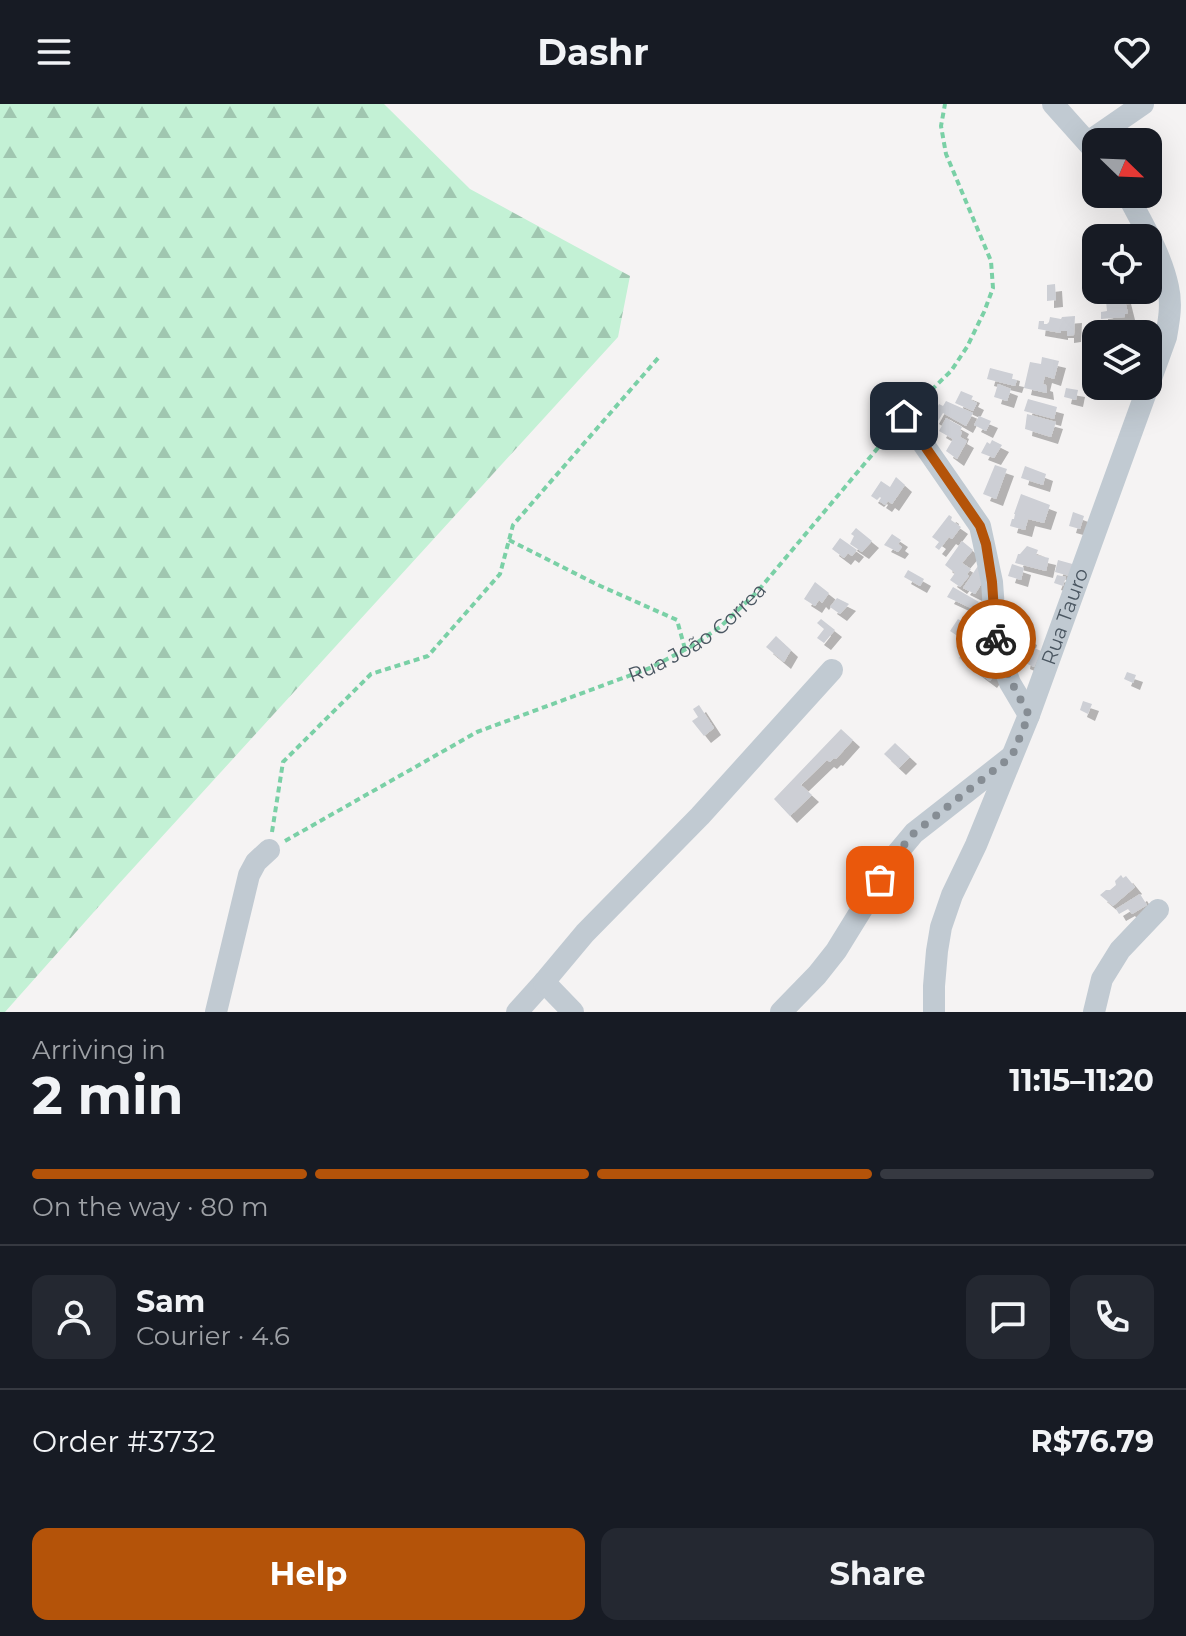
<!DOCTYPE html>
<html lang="en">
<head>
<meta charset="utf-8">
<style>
  :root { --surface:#171b24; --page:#242831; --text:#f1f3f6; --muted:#9ea1a6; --line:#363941; --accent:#b45309 }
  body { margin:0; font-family:Montserrat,sans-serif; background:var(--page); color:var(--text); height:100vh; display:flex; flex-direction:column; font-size:30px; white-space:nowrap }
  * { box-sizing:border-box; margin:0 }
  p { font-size:26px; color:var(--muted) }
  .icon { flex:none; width:44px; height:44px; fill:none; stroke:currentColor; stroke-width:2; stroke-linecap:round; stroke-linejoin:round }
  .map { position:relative; height:908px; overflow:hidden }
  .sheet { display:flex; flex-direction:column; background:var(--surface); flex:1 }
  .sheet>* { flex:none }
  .needle { width:52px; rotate:113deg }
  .fabs { position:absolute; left:1082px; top:24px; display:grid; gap:16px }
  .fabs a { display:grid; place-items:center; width:80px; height:80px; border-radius:16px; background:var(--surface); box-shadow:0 8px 32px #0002; font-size:40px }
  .pin { position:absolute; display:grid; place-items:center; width:68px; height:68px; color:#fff; margin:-34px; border-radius:16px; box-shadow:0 4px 12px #0006 }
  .courier { position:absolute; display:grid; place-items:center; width:80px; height:80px; margin:-40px; border:6px solid #b45309; border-radius:50%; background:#fff; color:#222; box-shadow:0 2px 10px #0007 }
  .overview em { font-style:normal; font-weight:700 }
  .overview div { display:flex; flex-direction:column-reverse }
  .overview { display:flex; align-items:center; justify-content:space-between; height:136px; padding:0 32px }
  h1 { font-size:52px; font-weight:700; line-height:60px }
  .bar { display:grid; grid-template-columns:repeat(4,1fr); gap:12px 8px; align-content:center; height:96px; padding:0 32px }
  .bar i { height:10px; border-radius:6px; background:var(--line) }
  .bar .active { background:var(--accent) }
  .bar p { grid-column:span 4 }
  .line { display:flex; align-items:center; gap:20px; padding:0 32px; border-top:2px solid var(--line) }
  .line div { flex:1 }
  .round { display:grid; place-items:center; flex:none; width:84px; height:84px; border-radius:16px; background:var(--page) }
  .button { display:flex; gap:16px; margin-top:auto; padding:16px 32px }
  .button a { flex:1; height:92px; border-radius:16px; background:var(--accent); color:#fff; font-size:32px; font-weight:700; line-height:92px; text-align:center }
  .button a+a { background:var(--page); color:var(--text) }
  header { display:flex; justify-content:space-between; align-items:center; height:104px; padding:0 32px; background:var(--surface); font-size:36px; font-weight:700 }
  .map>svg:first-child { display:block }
  .forest { fill:url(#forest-firs) }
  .building { fill:#cdcfd5; filter:url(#shadow) }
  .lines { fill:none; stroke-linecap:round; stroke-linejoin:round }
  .path { stroke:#7ad0a6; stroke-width:4; stroke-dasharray:6 4; stroke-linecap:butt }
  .minor { stroke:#c1cad2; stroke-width:22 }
  .done { stroke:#868d94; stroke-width:8; stroke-dasharray:0 14.4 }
  .route { stroke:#b45309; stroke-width:10 }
  .labels { text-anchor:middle; stroke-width:6; stroke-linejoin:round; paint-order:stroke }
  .street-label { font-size:20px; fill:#4a5661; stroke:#fff }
</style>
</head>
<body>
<header><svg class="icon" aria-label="menu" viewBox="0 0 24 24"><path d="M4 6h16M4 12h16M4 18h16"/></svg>Dashr<svg class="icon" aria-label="heart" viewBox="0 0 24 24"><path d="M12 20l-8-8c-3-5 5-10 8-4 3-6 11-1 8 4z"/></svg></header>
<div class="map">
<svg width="1186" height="908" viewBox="0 0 1186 908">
  <defs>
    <pattern id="forest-firs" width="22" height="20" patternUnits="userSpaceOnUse" patternTransform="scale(2)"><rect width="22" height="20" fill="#c3f1d5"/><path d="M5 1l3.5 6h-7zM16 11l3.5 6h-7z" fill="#a0c6b0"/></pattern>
    <filter id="shadow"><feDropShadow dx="7" dy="7" stdDeviation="0" flood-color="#0004"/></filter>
  </defs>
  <rect width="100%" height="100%" fill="#f5f3f3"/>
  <!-- forest -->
  <path class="forest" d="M0 0H384L470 85 630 172 618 233 116 783 5 908H0Z"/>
  <!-- building -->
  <g class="building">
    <path d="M1126 125 1129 134H1093L1102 129 1103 132Z"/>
    <path d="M1055 180 1056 196 1047 197V181Z"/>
    <path d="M1124 193 1128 209 1125 210V213L1101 215V208L1107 207 1106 197H1111V194Z"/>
    <path d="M1075 212 1074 231 1067 232V227H1061V229L1038 225 1039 217H1044V220H1047L1049 218 1050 213 1061 215 1062 213Z"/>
    <path d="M1095 241H1096V264L1090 262Z"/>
    <path d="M1042 253 1059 257 1054 275 1045 272 1043 280 1046 281 1047 289 1024 284 1030 258 1041 260Z"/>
    <path d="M990 264 1013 270 1012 275 1017 276 1015 282 987 275Z"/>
    <path d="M1092 266 1096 267V280L1088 277Z"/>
    <path d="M998 280 1011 285 1007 297 994 293Z"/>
    <path d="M1066 284 1078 286 1076 296 1064 293Z"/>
    <path d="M961 287 973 292 971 296 977 299 973 307 955 299Z"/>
    <path d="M1028 295 1057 303 1054 315 1024 307Z"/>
    <path d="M946 297 973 309 966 322 943 309 938 317 932 313 939 300 943 302Z"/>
    <path d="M1027 310 1056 318 1051 333 1025 325Z"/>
    <path d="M979 312 991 317 986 327 974 321Z"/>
    <path d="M946 314 962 323 960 327 962 328 960 333 967 337 957 355 946 347 953 335 939 327Z"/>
    <path d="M992 336 1002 341 994 354 981 349 987 338 990 340Z"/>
    <path d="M995 361 1007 365 996 395 983 390Z"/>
    <path d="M1025 362 1046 370 1043 381 1021 374Z"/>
    <path d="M896 373 905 381 892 400 888 397 885 401 879 397 881 394 880 393 877 396 871 392 881 377 890 383Z"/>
    <path d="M1021 390 1050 401 1044 419 1028 415 1025 426 1010 422 1012 415H1014L1015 410H1014Z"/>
    <path d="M1073 408 1084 412 1080 425 1069 422Z"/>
    <path d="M949 411 952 413 951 416 961 423 952 435 949 433 939 446 935 443 939 438 932 433Z"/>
    <path d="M856 424 872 437 862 448 850 440 854 432 851 430Z"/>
    <path d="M892 430 901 436 898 440 902 443 898 448 884 441Z"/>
    <path d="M840 434 857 446 852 452 848 449 844 454 832 445Z"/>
    <path d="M962 437 973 446 962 459 971 465 967 470 969 472 960 483 950 476 955 469 945 461Z"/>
    <path d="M1027 442 1038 446 1036 451 1049 454 1046 467 1015 459 1018 450H1020Z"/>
    <path d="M982 456 987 471 975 490 963 484Z"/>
    <path d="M1058 456 1076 461 1073 473 1055 468Z"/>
    <path d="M1012 460 1024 464 1021 476 1008 472Z"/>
    <path d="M908 466 924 475 920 482 904 473Z"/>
    <path d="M1057 471 1066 473 1063 482 1054 479Z"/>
    <path d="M815 478 829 489 822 499 819 496 815 502 804 495Z"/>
    <path d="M953 483 979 498 975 506 991 514 984 528 965 517 973 505 947 493Z"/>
    <path d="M837 494 849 500 840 510 830 503Z"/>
    <path d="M821 515 835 526 824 539 817 534 824 525 817 519Z"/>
    <path d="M958 515 970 523 962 535 950 527Z"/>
    <path d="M976 531 986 538 981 548 970 540Z"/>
    <path d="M1024 531 1030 534 1028 541 1041 547 1034 563 1023 558 1024 553 1016 548Z"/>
    <path d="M776 532 791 546 784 558 766 543Z"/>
    <path d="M966 545 997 567 990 577 959 554Z"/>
    <path d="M1127 568 1136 571 1133 579 1124 575Z"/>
    <path d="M1083 597 1092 600 1088 610 1080 606Z"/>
    <path d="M699 601 714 624 704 632 692 617 698 613 693 605Z"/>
    <path d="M841 625 853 636 836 655 834 654 830 658 827 656 801 681 812 691 790 712 774 695Z"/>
    <path d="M895 639 910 653 899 664 884 650Z"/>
    <path d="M1121 771 1123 774 1126 772 1135 783 1113 802 1100 791 1106 786H1110L1116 781 1115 777Z"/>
    <path d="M1140 790 1147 801 1132 810 1128 805 1119 810 1116 805Z"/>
  </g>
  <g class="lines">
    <!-- path -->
    <g class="path">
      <path d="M917 300 951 267 967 243 984 208 993 184 991 157 946 50 941 22 945 0"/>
      <path d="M509 436 596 480 677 516 685 545"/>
      <path d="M272 728 283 658 371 570 428 552 500 470 513 421 659 253"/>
      <path id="s1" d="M285 737 477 628 650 564 692 542 720 523 757 488 892 327"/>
    </g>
    <!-- minor -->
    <g class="minor">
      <path d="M1053 0 1095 47"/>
      <path d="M1088 38 1143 0"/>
      <path d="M904 312 980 422 992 478 996 533 1001 555 1010 579 1029 611"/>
      <path d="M216 908 249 771 256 758 269 746"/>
      <path d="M517 908 544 878"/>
      <path d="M573 908 544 878 585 829 700 712 832 566"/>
      <path d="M781 908 817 871 836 847 894 753 914 729 1011 653"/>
      <path id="s2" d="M934 908V882L937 847 941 823 952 791 976 741 1029 611 1166 233C1169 216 1172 200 1168 183 1161 150 1142 119 1127 90"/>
      <path d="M1094 908 1102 875 1120 846 1158 806"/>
    </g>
  </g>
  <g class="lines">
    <!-- done -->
    <path class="done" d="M880 776 894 753 914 729 1012 652 1029 611C1015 586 1003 563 996 535"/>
    <!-- route -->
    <path class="route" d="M904 312 980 422 986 440 992 478 996 535"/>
  </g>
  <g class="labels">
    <!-- street labels -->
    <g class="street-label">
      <text dy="7" stroke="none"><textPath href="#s2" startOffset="420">Rua Tauro</textPath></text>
      <text dy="7" stroke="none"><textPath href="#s1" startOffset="464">Rua João Correa</textPath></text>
    </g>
  </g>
</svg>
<div class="fabs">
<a><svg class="needle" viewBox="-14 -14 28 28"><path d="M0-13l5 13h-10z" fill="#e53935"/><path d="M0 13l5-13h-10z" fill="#9ea1a6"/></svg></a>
<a><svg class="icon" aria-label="locate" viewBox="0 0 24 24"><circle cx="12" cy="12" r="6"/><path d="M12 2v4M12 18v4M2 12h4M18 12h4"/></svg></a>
<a><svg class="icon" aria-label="layers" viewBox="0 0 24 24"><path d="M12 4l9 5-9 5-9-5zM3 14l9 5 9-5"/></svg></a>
</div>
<div class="pin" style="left:880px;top:776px;background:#ea580c"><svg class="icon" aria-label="bag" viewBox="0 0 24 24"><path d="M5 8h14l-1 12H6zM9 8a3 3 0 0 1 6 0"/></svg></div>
<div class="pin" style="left:904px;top:312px;background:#1f2937"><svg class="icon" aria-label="home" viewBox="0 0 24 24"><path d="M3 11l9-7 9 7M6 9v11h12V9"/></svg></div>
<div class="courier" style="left:996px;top:535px"><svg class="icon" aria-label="bike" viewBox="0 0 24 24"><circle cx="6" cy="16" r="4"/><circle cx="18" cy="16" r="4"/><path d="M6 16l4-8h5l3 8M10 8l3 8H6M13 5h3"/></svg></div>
</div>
<section class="sheet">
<div class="overview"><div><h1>2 min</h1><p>Arriving in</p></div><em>11:15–11:20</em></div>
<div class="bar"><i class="active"></i><i class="active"></i><i class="active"></i><i></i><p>On the way · 80 m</p></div>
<div class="line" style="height:144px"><a class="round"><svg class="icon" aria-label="person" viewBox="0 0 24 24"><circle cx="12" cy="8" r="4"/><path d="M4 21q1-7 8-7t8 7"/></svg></a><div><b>Sam</b><p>Courier · 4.6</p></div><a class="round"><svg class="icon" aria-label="chat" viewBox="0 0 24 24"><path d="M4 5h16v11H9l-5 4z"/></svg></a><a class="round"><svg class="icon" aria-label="phone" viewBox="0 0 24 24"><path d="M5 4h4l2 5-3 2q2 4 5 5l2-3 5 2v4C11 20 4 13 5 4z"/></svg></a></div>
<div class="line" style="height:104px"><div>Order #3732</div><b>R$76.79</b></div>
<div class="button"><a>Help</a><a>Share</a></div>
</section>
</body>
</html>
